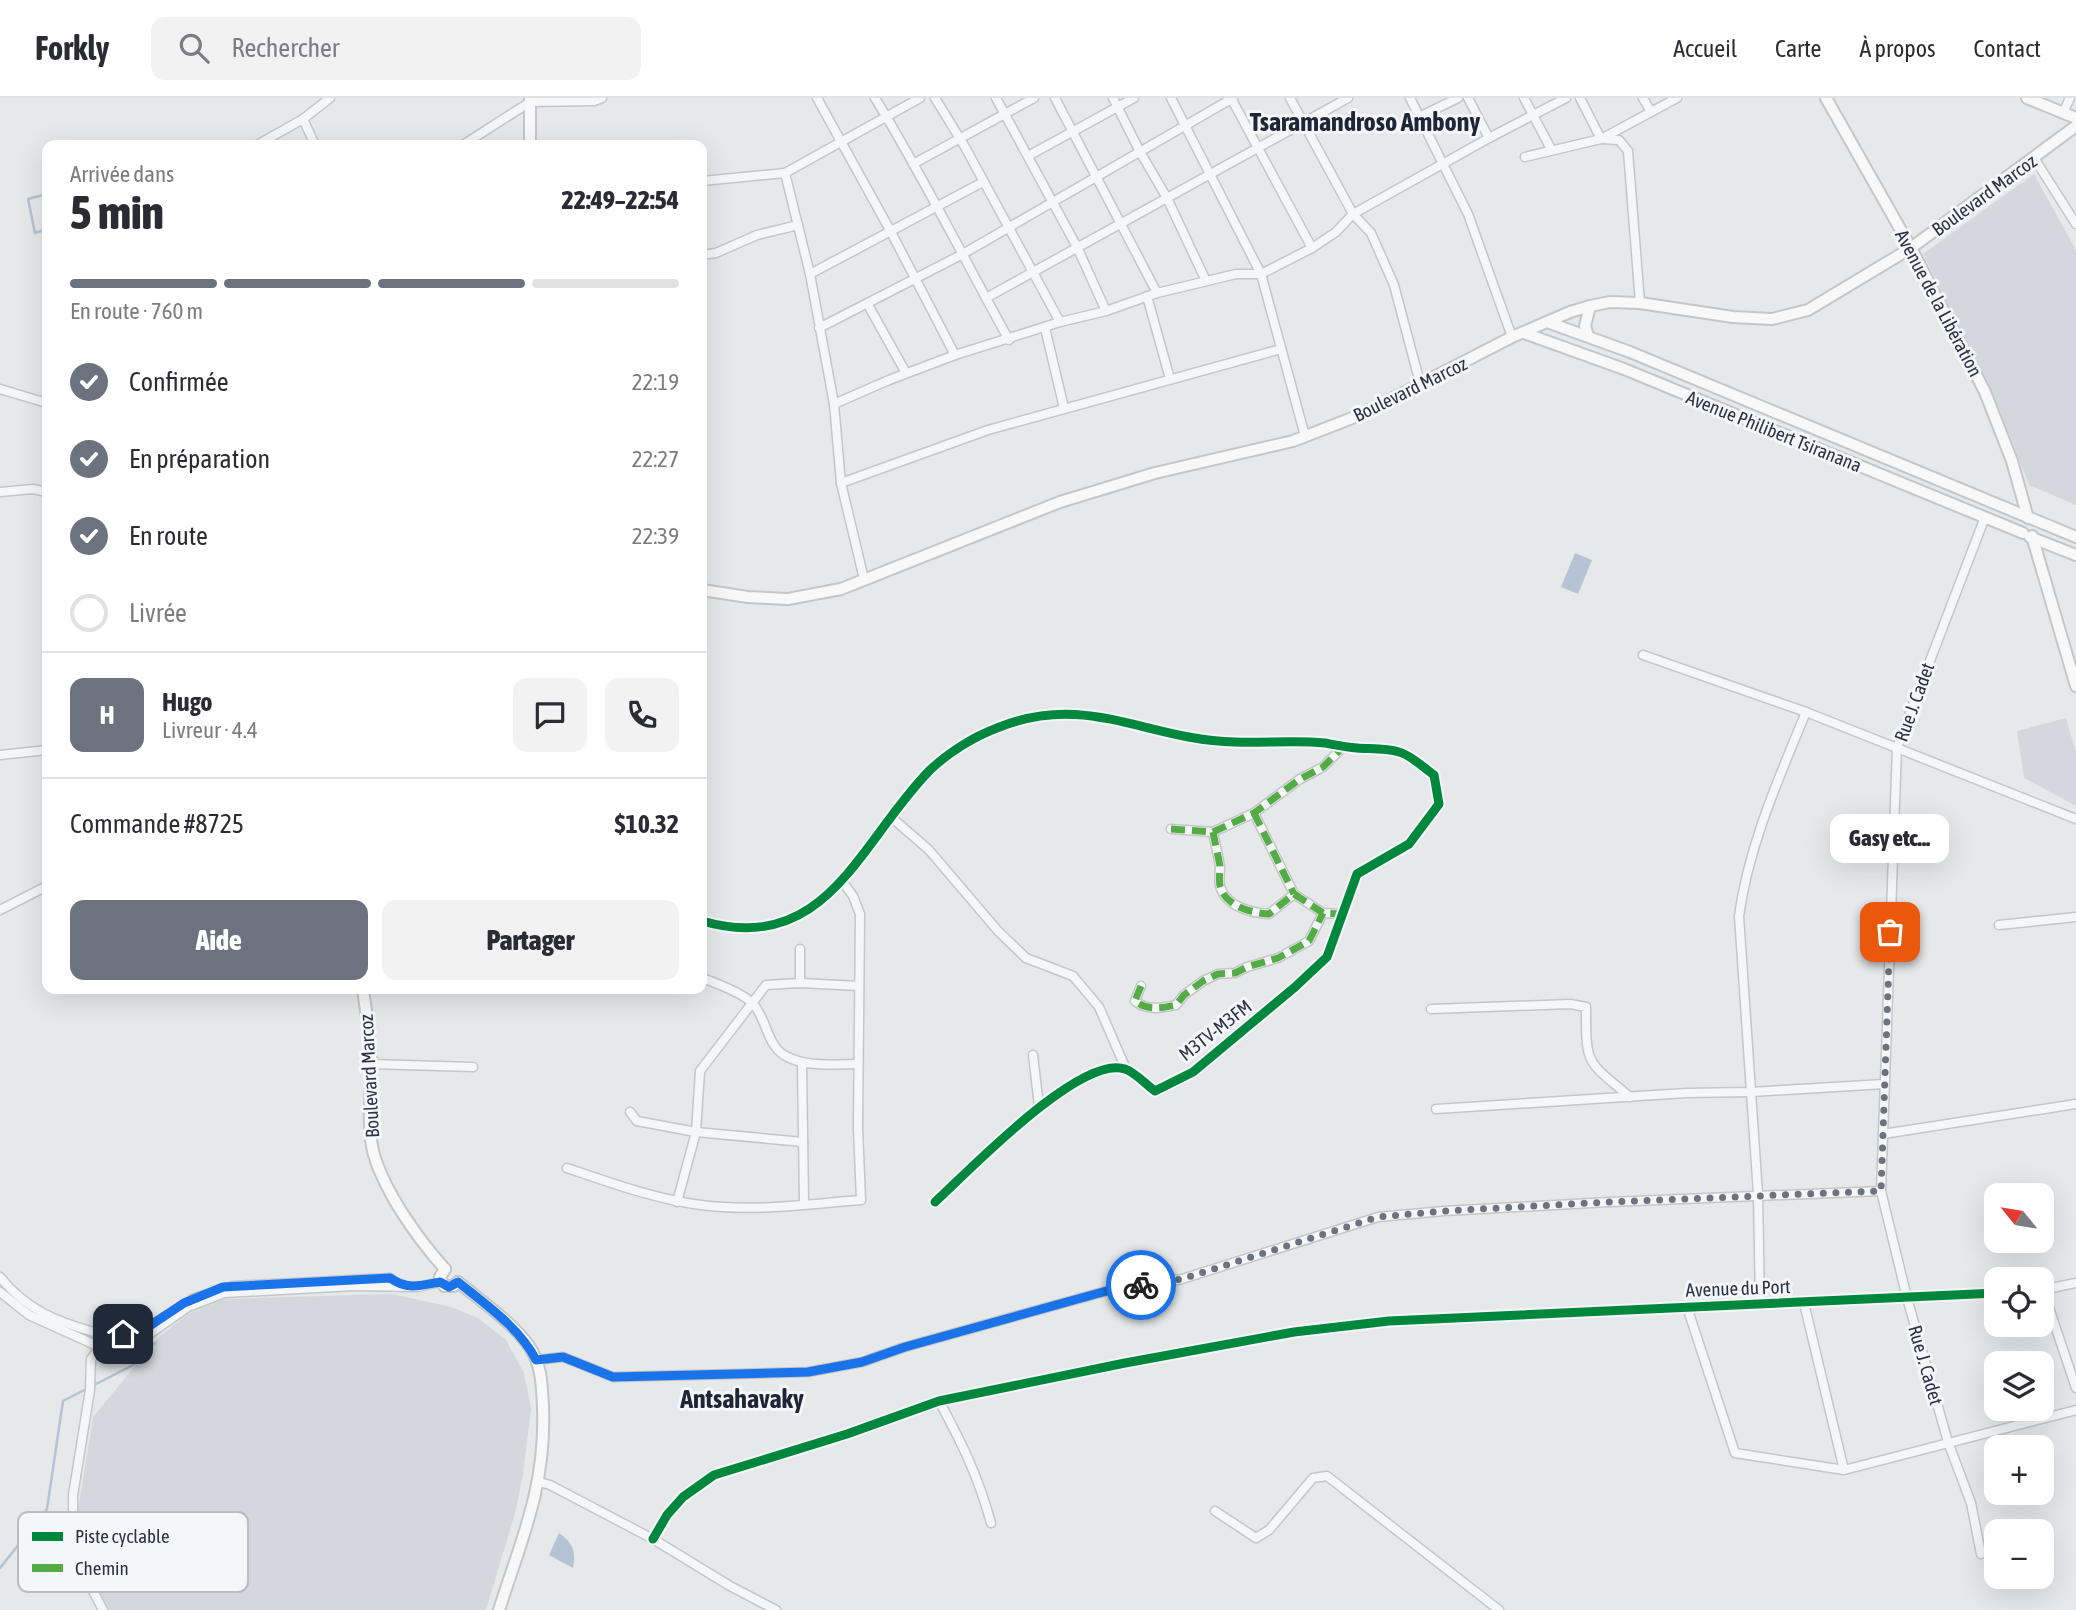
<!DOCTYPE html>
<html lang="fr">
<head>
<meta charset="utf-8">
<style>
  :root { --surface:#fff; --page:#f2f2f3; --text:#2b2b33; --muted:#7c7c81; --line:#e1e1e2; --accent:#6c737f }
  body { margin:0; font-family:"Asap Condensed",sans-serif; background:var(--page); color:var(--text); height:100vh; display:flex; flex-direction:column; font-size:26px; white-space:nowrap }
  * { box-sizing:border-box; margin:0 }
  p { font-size:23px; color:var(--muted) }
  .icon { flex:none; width:38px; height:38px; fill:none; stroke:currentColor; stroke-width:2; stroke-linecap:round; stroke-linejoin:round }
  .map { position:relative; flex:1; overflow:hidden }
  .sheet { position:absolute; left:42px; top:42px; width:665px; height:854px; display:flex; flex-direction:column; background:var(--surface); border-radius:14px; box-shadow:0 7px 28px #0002 }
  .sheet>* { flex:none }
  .needle { width:46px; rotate:300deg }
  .buttons { position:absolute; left:1984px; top:1085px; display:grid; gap:14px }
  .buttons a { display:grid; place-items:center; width:70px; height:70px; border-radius:14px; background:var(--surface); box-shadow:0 7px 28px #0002; font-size:35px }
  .pin { position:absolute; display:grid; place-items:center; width:60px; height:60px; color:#fff; margin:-30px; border-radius:14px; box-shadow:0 4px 10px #0006 }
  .courier { position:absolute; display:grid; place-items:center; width:70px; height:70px; margin:-35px; border:5px solid #1a73e8; border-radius:50%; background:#fff; color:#222; box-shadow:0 2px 9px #0007 }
  .bubble { position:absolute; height:49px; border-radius:14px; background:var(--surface); box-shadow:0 7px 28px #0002; font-size:23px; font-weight:800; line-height:49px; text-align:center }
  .head em { font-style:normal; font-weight:800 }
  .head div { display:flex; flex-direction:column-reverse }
  .head { display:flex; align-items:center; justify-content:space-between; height:119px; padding:0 28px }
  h1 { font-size:46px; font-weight:800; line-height:52px }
  .bar { display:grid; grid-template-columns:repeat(4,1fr); gap:10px 7px; align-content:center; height:84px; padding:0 28px }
  .bar i { height:9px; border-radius:5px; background:var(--line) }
  .bar .active { background:var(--accent) }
  .bar p { grid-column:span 4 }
  .line { display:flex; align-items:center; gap:18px; padding:0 28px; border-top:2px solid var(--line) }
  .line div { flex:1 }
  .round { display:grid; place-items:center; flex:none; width:74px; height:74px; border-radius:14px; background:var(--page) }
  ol { padding:0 28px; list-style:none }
  li { display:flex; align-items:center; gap:21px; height:77px }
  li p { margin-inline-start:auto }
  li .icon { padding:7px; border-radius:50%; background:var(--accent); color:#fff; stroke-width:4 }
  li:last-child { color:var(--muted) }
  li i { width:38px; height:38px; border:4px solid var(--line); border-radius:50% }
  .action { display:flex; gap:14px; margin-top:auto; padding:14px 28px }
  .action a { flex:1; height:80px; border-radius:14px; background:var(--accent); color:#fff; font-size:28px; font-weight:800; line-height:80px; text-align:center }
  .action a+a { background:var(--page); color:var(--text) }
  header { display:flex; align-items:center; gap:42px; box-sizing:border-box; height:98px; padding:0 35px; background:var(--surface); border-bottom:2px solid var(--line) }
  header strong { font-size:33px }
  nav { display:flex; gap:38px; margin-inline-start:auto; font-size:24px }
  .search { width:490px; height:63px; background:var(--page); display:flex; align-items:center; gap:18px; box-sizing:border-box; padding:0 24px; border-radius:14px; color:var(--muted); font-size:26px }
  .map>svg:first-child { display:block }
  .built { fill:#d4d7dd }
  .water { fill:#b4c4d5 }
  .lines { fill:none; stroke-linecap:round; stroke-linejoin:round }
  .stream { stroke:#b4c4d5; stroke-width:2.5 }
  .street-casing { stroke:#c4c6c8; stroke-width:11 }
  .secondary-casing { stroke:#c4c6c8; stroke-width:14 }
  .street { stroke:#f5f6f7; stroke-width:8 }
  .secondary { stroke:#f8f8f8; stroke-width:10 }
  .quiet { stroke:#54ac47; stroke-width:7; stroke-dasharray:14 7; stroke-linecap:butt }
  .cycleway-casing { stroke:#f4f6f9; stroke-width:13 }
  .cycleway { stroke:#00873e; stroke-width:9 }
  .done { stroke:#6c737f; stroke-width:7; stroke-dasharray:0 12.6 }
  .route { stroke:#1a73e8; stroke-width:9 }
  .labels { text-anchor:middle; stroke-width:6; stroke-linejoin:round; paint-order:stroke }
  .street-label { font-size:19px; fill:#2b3445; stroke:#f4f6f9 }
  .district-label { font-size:26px; font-weight:bold; fill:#1d2536; stroke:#f4f6f9 }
  .key { fill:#f4f6f9; stroke:#b8bcc3; stroke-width:2 }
  .key-label { font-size:19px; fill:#2b3445 }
</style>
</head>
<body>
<header>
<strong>Forkly</strong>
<div class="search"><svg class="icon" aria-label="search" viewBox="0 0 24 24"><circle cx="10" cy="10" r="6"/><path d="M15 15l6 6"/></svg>Rechercher</div>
<nav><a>Accueil</a><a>Carte</a><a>À propos</a><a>Contact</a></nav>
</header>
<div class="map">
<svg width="2076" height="1512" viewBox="0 0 2076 1512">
  <rect width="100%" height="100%" fill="#e6e8ea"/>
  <!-- built -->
  <g class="built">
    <path d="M2034 76 2076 152V407L2029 387 1999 310 1923 156Z"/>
    <path d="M2066 620 2076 655V708L2024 680 2017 633Z"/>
    <path d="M392 1196 451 1209 478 1220 506 1242 524 1275 531 1311 523 1376 516 1412 486 1512H109L73 1444 93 1319 159 1239 188 1216 224 1201Z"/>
  </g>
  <!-- water -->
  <g class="water">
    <path d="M1575 455 1592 462 1578 496 1561 489Z"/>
    <path d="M559 1435C573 1445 576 1453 573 1470L549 1457Z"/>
  </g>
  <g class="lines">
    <!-- stream -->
    <g class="stream">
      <path d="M47 96 28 101 35 135 47 131"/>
      <path d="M0 1470 47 1411 63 1303 133 1267 155 1245"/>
    </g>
    <defs>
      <g id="street">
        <path d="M817 0 891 134 955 257"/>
        <path d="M875 0C923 78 964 161 1009 242"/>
        <path d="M935 0 965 49 1060 224"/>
        <path d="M996 0 1077 149 1106 213"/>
        <path d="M1055 0 1157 195"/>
        <path d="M1113 0 1139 52 1167 100 1206 183"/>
        <path d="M1171 0 1261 176 1305 338"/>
        <path d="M1231 0 1312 150"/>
        <path d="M1290 0 1353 116 1371 135 1394 187 1420 285"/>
        <path d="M1410 0 1468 116 1512 239"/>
        <path d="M1468 0 1489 40"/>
        <path d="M1524 0 1551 51"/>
        <path d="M1580 0 1601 41 1619 42 1628 53 1640 205"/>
        <path d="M1643 0 1651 14"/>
        <path d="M2063 15 2070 0"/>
        <path d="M1419 19 1458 0"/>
        <path d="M303 21 315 47"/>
        <path d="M257 47 303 21 330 0"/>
        <path d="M463 47 530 4 594 3 602 0"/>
        <path d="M1028 58 1134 0"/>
        <path d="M1525 59 1601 41 1677 0"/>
        <path d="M2034 60 2076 126"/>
        <path d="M913 66 1034 0"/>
        <path d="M785 75 810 176 834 306 841 385 864 481"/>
        <path d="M702 83 785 75 920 0"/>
        <path d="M702 157 716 155 757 137 798 127"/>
        <path d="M810 176 983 84"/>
        <path d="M1147 198 1170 281"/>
        <path d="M986 200 1348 0"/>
        <path d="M868 207 906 275"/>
        <path d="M819 230 961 157 1233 0"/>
        <path d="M1045 230 1064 310"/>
        <path d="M0 291 47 305"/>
        <path d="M834 306 889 282 955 257 1060 224 1106 213 1157 195 1236 176H1261L1312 150 1336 134 1353 116 1489 40 1566 0"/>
        <path d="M841 385 988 332 1281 251"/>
        <path d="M0 394 33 391 47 394"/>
        <path d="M1643 557 1806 614 2076 721"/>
        <path d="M0 657 47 652"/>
        <path d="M1254 715 1294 796"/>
        <path d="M891 719 929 752 998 833 1026 860 1073 878 1099 909 1126 971"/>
        <path d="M1171 731 1213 734C1215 745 1218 757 1220 768 1220 775 1218 785 1221 791 1228 809 1252 815 1269 816L1294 796 1323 815 1342 816"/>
        <path d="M1213 734 1254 715 1300 681 1323 669 1343 649"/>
        <path d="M0 812 47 788"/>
        <path d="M702 823C827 859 859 744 930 672 948 655 973 639 997 630 1087 593 1146 642 1235 644 1265 645 1296 642 1325 645 1336 647 1346 649 1357 650 1370 651 1386 650 1399 654 1411 657 1424 670 1434 677L1439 706 1409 746 1357 776 1327 859 1295 889 1193 974 1155 993C1146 987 1135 974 1125 971 1080 956 968 1074 935 1104"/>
        <path d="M1999 827 2076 819"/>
        <path d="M800 851V885"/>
        <path d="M702 880C716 885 745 896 754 907 766 921 768 948 784 957 805 970 834 966 858 966"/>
        <path d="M1141 888 1135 903C1147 913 1161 910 1176 907L1184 897 1203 883 1218 876 1235 875 1247 869 1278 860 1309 843 1323 815"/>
        <path d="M1431 911 1570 906 1586 909C1586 968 1586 962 1630 999"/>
        <path d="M1033 957 1039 1008"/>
        <path d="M802 965 804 1106"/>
        <path d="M371 966 473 969"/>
        <path d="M1436 1011 1686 995 1751 994 1884 986"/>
        <path d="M630 1014 637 1023 696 1034 803 1044"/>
        <path d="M1883 1036 2076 1006"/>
        <path d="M567 1070C611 1085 655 1101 701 1107 754 1114 809 1106 861 1102L858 1030 860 816 853 798 842 783"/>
        <path d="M677 1104 696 1034 700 973 766 887 800 885 859 888"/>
        <path d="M0 1179C27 1212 55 1223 94 1234"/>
        <path d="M2042 1192 2076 1185"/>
        <path d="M2043 1192 2076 1290"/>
        <path d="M0 1194 29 1217 93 1246"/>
        <path d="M192 1201 233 1188 390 1180 401 1188"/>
        <path d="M1804 1205 1844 1372"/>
        <path d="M1760 1207 1758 1096 1739 818C1749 746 1779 680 1806 614"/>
        <path d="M1687 1209 1735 1355 1844 1372 2076 1312"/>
        <path d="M105 1234C131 1237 145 1232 167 1217"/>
        <path d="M107 1246 124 1245 144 1240 188 1209 224 1195 353 1188 418 1189 440 1184"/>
        <path d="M100 1250 91 1261 90 1292 73 1397V1439L78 1464 103 1512"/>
        <path d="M536 1262 563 1259 613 1279 808 1274 862 1264 905 1249 1128 1187H1148L1182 1181 1378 1119 1444 1113 1609 1104 1881 1093"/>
        <path d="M939 1303C962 1345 978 1378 991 1425"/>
        <path d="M539 1384 550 1387 653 1441 730 1488 776 1512"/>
        <path d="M1215 1413 1256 1440 1269 1432 1313 1380 1327 1378 1499 1512"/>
        <path d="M653 1441 667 1417 683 1399 714 1377 847 1336 939 1303 1125 1265 1294 1234 1389 1223 1997 1195"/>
        <path d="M1981 1456 1971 1405 1948 1344 1907 1200 1881 1093 1897 649 1985 419"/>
      </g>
      <g id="secondary">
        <path d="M530 0V47"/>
        <path d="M1826 0 1911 150 1985 294 2012 363 2028 420"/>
        <path d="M2027 0 2076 20"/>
        <path d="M1547 224 1630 254 2076 439"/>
        <path d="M1524 235 1624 271 2023 435"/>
        <path d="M1588 238 1585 228 1590 208"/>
        <path d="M2032 438 2076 588"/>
        <path d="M2030 439 2076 457"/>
        <path d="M702 492 748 499 788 501 841 491 1060 404 1155 375 1293 343 1360 317 1512 239 1570 214 1590 208 1610 204 1640 205 1733 219 1772 221 1808 212 1911 150 2076 28"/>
        <path d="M363 891C366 915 371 941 371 966 372 995 366 1028 374 1057 386 1096 418 1141 445 1171"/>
        <path d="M445 1171 440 1179 444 1188H454L458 1184"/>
        <path d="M458 1184C479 1201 514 1226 529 1248 542 1267 542 1288 543 1310 546 1388 522 1440 499 1512"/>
      </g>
    </defs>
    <!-- street casing -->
    <use href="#street" class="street-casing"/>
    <!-- secondary casing -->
    <use href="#secondary" class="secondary-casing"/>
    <!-- street -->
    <use href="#street" class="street"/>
    <!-- secondary -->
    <use href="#secondary" class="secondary"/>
    <!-- quiet -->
    <g class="quiet">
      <path d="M1254 715 1294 796"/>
      <path d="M1171 731 1213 734C1215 745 1218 757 1220 768 1220 775 1218 785 1221 791 1228 809 1252 815 1269 816L1294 796 1323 815 1342 816"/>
      <path d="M1213 734 1254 715 1300 681 1323 669 1343 649"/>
      <path d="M1141 888 1135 903C1147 913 1161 910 1176 907L1184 897 1203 883 1218 876 1235 875 1247 869 1278 860 1309 843 1323 815"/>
    </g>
    <defs>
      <g id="cycleway">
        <path d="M702 823C827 859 859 744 930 672 948 655 973 639 997 630 1087 593 1146 642 1235 644 1265 645 1296 642 1325 645 1336 647 1346 649 1357 650 1370 651 1386 650 1399 654 1411 657 1424 670 1434 677L1439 706 1409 746 1357 776 1327 859 1295 889 1193 974 1155 993C1146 987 1135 974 1125 971 1080 956 968 1074 935 1104"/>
        <path d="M653 1441 667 1417 683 1399 714 1377 847 1336 939 1303 1125 1265 1294 1234 1389 1223 1997 1195"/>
      </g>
    </defs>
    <!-- cycleway casing -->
    <use href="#cycleway" class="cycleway-casing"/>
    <!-- cycleway -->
    <use href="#cycleway" class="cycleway"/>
  </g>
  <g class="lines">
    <!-- done -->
    <path class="done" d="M1141 1187 1182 1181 1378 1119 1444 1113 1609 1104 1881 1093 1890 834"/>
    <!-- route -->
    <path class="route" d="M123 1236 145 1231 184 1205 223 1189 390 1180C407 1192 420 1188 440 1184L449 1189 458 1184C485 1206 520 1230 536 1262L563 1259 613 1279 808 1274 862 1264 905 1249 1128 1187H1141"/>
  </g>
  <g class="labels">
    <!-- street labels -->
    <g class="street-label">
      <text transform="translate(1984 97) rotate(-36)" y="7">Boulevard Marcoz</text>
      <text transform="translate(1939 205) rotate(62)" y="7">Avenue de la Libération</text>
      <text transform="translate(1410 291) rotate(-26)" y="7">Boulevard Marcoz</text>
      <text transform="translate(1774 333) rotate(22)" y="7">Avenue Philibert Tsiranana</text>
      <text transform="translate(1914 604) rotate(-70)" y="7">Rue J. Cadet</text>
      <text transform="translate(1215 932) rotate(-38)" y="7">M3TV-M3FM</text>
      <text transform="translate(369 978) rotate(-93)" y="7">Boulevard Marcoz</text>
      <text transform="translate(1738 1190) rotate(-2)" y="7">Avenue du Port</text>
      <text transform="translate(1926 1267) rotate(74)" y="7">Rue J. Cadet</text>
    </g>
    <!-- district labels -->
    <g class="district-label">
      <text x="1365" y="33">Tsaramandroso Ambony</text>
      <text x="742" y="1310">Antsahavaky</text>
    </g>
  </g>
  <!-- legend -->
  <rect x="18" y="1414" width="230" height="80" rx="10" class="key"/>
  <rect x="32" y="1434" width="31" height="9" fill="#00873e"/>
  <rect x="32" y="1466" width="31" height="8" fill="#54ac47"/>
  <g class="key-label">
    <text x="75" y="1445">Piste cyclable</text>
    <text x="75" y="1477">Chemin</text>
  </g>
</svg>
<div class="buttons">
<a><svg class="needle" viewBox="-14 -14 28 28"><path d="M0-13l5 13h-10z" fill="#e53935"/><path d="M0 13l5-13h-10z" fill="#7c7c81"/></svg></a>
<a><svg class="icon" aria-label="locate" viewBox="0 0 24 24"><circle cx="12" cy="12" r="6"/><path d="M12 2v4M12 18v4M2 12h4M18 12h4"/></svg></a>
<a><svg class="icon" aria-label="layers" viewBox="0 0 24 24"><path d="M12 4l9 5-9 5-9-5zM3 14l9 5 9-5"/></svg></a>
<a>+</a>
<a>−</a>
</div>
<div class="pin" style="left:1890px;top:834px;background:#ea580c"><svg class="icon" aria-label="bag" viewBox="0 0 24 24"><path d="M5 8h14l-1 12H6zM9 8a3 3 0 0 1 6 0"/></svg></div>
<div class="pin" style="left:123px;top:1236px;background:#1f2937"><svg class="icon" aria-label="home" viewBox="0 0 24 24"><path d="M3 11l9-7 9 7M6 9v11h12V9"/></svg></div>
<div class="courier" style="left:1141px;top:1187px"><svg class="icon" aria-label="bike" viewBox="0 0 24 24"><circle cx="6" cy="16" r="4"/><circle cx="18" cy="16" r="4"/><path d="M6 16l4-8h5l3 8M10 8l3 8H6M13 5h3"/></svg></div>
<div class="bubble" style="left:1830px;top:716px;width:119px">Gasy etc...</div>
<section class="sheet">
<div class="head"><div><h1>5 min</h1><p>Arrivée dans</p></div><em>22:49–22:54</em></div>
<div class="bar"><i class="active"></i><i class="active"></i><i class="active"></i><i></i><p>En route · 760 m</p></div>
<ol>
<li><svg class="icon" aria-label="check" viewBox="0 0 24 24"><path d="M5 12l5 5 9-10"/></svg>Confirmée<p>22:19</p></li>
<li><svg class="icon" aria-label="check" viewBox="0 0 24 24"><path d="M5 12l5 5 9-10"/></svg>En préparation<p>22:27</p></li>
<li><svg class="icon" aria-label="check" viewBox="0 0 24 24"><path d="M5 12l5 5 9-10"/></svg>En route<p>22:39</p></li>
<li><i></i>Livrée</li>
</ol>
<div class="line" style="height:126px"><b class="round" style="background:var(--accent);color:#fff">H</b><div><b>Hugo</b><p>Livreur · 4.4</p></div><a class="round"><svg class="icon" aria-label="chat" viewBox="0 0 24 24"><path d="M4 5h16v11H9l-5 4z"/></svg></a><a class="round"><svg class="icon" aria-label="phone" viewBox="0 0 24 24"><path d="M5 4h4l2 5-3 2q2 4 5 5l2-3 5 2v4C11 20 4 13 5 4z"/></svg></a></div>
<div class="line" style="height:91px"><div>Commande #8725</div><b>$10.32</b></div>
<div class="action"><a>Aide</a><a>Partager</a></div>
</section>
</div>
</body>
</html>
